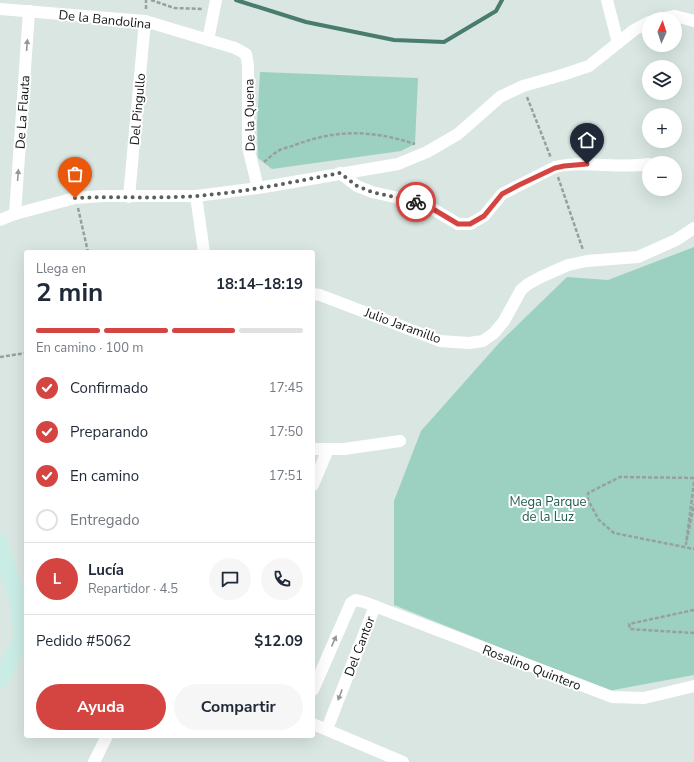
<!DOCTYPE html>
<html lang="es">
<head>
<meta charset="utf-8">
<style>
  :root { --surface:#fff; --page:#f6f6f7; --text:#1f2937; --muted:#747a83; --line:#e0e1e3; --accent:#d44542 }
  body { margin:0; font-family:"Nunito Sans",sans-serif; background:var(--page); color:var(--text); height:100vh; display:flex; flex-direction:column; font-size:15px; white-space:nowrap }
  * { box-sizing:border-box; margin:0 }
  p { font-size:13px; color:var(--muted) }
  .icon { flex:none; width:22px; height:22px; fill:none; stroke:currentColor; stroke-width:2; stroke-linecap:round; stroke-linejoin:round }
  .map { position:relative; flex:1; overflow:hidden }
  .panel { position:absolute; left:24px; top:250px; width:291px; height:488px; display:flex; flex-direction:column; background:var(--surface); border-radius:4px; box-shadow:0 4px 16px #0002 }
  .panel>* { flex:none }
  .needle { width:26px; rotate:3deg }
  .tools { position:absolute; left:642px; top:12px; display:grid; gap:8px }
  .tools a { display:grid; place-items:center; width:40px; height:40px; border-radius:50%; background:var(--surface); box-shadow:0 4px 16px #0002; font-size:20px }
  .pin { position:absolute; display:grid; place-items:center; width:34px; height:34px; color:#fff; margin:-41px -17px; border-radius:50% 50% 50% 0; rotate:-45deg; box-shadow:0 0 4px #0007 }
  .pin .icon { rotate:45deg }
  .courier { position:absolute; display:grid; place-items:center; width:40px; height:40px; margin:-20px; border:3px solid #d44542; border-radius:50%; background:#fff; color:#222; box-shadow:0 1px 5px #0007 }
  .headline em { font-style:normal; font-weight:700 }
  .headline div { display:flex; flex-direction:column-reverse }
  .headline { display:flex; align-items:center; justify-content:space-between; height:68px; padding:0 12px }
  h1 { font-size:26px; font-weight:700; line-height:30px }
  .bar { display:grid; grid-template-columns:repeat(4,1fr); gap:6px 4px; align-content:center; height:48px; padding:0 12px }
  .bar i { height:5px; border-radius:3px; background:var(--line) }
  .bar .on { background:var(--accent) }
  .bar p { grid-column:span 4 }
  .line { display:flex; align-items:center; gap:10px; padding:0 12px; border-top:1px solid var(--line) }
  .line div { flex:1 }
  .round { display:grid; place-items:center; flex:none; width:42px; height:42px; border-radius:21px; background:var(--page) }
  ol { padding:0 12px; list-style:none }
  li { display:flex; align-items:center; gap:12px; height:44px }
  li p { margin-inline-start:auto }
  li .icon { padding:4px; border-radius:50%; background:var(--accent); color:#fff; stroke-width:4 }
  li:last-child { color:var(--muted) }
  li i { width:22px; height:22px; border:2px solid var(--line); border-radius:50% }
  .button { display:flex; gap:8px; margin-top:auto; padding:8px 12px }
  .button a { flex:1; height:46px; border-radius:24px; background:var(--accent); color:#fff; font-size:16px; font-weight:700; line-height:46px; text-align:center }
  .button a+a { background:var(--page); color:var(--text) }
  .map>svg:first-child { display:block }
  .green { fill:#9cd1c1 }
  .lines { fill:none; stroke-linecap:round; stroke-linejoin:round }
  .stream { stroke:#497c6e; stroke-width:4 }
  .path { stroke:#96a19d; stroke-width:2.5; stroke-dasharray:4 2; stroke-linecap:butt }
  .street { stroke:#fff; stroke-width:12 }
  .secondary { stroke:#c9ece4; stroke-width:17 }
  .oneway { fill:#959796 }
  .done { stroke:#58605d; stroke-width:4; stroke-dasharray:0 7.2 }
  .route { stroke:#d44542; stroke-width:5 }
  .labels { text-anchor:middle; stroke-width:4; stroke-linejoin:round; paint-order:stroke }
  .street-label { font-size:13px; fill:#131816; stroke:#fff }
  .park-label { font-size:13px; fill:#235d4f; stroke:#fff }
</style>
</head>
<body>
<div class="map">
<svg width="694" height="762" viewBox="0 0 694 762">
  <rect width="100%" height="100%" fill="#d9e6e2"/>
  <!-- green -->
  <g class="green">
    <path d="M260 72 418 78 415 144 401 151 272 169 258 158 257 125Z"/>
    <path d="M694 247V675L608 691 394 605V501L421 431 500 342 567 277 608 280Z"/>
  </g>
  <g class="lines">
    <!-- stream -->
    <path class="stream" d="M236 0 306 22 394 40 444 42 496 11 502 0"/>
    <!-- path -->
    <g class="path">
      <path d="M151 0 174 8 203 9"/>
      <path d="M146 9V0"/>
      <path d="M527 97 551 158"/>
      <path d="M264 162C268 159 273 154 278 151 283 148 290 147 295 145 337 129 372 130 415 144"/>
      <path d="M558 177 583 250"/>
      <path d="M78 208 88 252"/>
      <path d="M0 357 26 353"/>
      <path d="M694 478 620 477 588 493V500L599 520 614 533 694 549"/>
      <path d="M694 482 686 544 694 504"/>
      <path d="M694 610 629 624 630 629 694 633"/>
    </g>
    <!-- street -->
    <g class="street">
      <path d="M607 0 618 43"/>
      <path d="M0 9 145 21 235 48 246 54 248 65V147L258 188"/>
      <path d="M660 19 675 16 694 21"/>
      <path d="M208 40 216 0"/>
      <path d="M340 173 357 186 372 192 412 201 433 209 458 224H470L484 216 502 194 555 167C586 160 618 169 649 164"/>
      <path d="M196 196 204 252"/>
      <path d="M129 197 145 21"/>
      <path d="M15 214 29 11"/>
      <path d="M0 220 15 214 75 198 103 196H196L258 188 398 164 427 152 458 134 500 97 523 86 562 75 589 66 634 30 649 22"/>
      <path d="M313 294 320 295 440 341 469 343 483 341 494 333 504 321 521 290 528 284 541 277 568 265 587 261 638 257 676 240 694 228"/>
      <path d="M313 449H344L400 441"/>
      <path d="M313 485 328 449"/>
      <path d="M313 690 351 603 356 600 364 602 612 697 644 698 694 686"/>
      <path d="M313 724 403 762"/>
      <path d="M327 729 375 606"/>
      <path d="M94 762 107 736"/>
    </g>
    <!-- secondary -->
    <path class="secondary" d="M0 542 5 563 17 597 23 638 0 679"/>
  </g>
  <!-- one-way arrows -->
  <defs><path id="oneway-solid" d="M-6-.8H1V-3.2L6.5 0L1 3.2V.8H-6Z"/></defs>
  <g class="oneway">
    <use href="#oneway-solid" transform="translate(27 45) rotate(-86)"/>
    <use href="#oneway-solid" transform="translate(18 175) rotate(-86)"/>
    <use href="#oneway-solid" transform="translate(334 641) rotate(-66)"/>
    <use href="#oneway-solid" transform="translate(340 695) rotate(111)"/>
  </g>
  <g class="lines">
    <!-- done -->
    <path class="done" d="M75 198C116 196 156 199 197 196 245 192 293 182 340 173L357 186 372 192 416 202"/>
    <!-- route -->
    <path class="route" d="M416 202 433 209 458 224H470L484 216 502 194 519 185 555 168 564 166 587 164"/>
  </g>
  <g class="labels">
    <!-- street labels -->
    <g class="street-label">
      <text transform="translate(105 19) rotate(6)" y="5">De la Bandolina</text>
      <text transform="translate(137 109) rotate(-85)" y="5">Del Pingullo</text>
      <text transform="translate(22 112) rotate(-86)" y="5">De La Flauta</text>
      <text transform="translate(249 115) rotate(-91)" y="5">De la Quena</text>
      <text transform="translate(403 325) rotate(20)" y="5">Julio Jaramillo</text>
      <text transform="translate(359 646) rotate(-69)" y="5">Del Cantor</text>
      <text transform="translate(532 667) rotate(21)" y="5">Rosalino Quintero</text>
    </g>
    <!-- park labels -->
    <g class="park-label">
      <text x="548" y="506">Mega Parque<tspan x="548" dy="15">de la Luz</tspan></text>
    </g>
  </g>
</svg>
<div class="tools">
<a><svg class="needle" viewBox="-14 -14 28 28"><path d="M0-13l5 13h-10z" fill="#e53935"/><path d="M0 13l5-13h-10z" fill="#747a83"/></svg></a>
<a><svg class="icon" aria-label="layers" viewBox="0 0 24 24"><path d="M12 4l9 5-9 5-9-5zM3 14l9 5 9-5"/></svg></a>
<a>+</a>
<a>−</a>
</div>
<div class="pin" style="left:75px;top:198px;background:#ea580c"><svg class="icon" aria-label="bag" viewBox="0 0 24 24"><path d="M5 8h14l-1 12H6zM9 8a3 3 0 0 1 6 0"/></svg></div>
<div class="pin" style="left:587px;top:164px;background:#1f2937"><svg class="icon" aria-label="home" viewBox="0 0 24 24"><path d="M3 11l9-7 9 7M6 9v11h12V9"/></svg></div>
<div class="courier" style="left:416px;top:202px"><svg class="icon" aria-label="bike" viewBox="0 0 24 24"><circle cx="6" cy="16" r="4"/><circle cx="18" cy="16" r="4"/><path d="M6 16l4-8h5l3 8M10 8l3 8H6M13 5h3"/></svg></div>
<section class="panel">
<div class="headline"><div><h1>2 min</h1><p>Llega en</p></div><em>18:14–18:19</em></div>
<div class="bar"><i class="on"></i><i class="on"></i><i class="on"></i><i></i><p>En camino · 100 m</p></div>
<ol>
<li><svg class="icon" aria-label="check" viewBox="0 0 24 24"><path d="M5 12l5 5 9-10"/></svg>Confirmado<p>17:45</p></li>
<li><svg class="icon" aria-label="check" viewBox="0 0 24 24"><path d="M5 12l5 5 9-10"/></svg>Preparando<p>17:50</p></li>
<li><svg class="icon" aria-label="check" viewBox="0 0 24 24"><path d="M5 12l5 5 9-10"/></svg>En camino<p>17:51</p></li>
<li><i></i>Entregado</li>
</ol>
<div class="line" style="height:72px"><b class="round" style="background:var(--accent);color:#fff">L</b><div><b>Lucía</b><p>Repartidor · 4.5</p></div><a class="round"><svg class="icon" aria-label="chat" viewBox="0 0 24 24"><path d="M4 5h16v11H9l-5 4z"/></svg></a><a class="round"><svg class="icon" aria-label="phone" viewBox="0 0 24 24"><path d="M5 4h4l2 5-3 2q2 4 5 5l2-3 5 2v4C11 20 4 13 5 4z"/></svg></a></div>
<div class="line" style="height:52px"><div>Pedido #5062</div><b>$12.09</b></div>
<div class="button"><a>Ayuda</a><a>Compartir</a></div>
</section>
</div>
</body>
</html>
